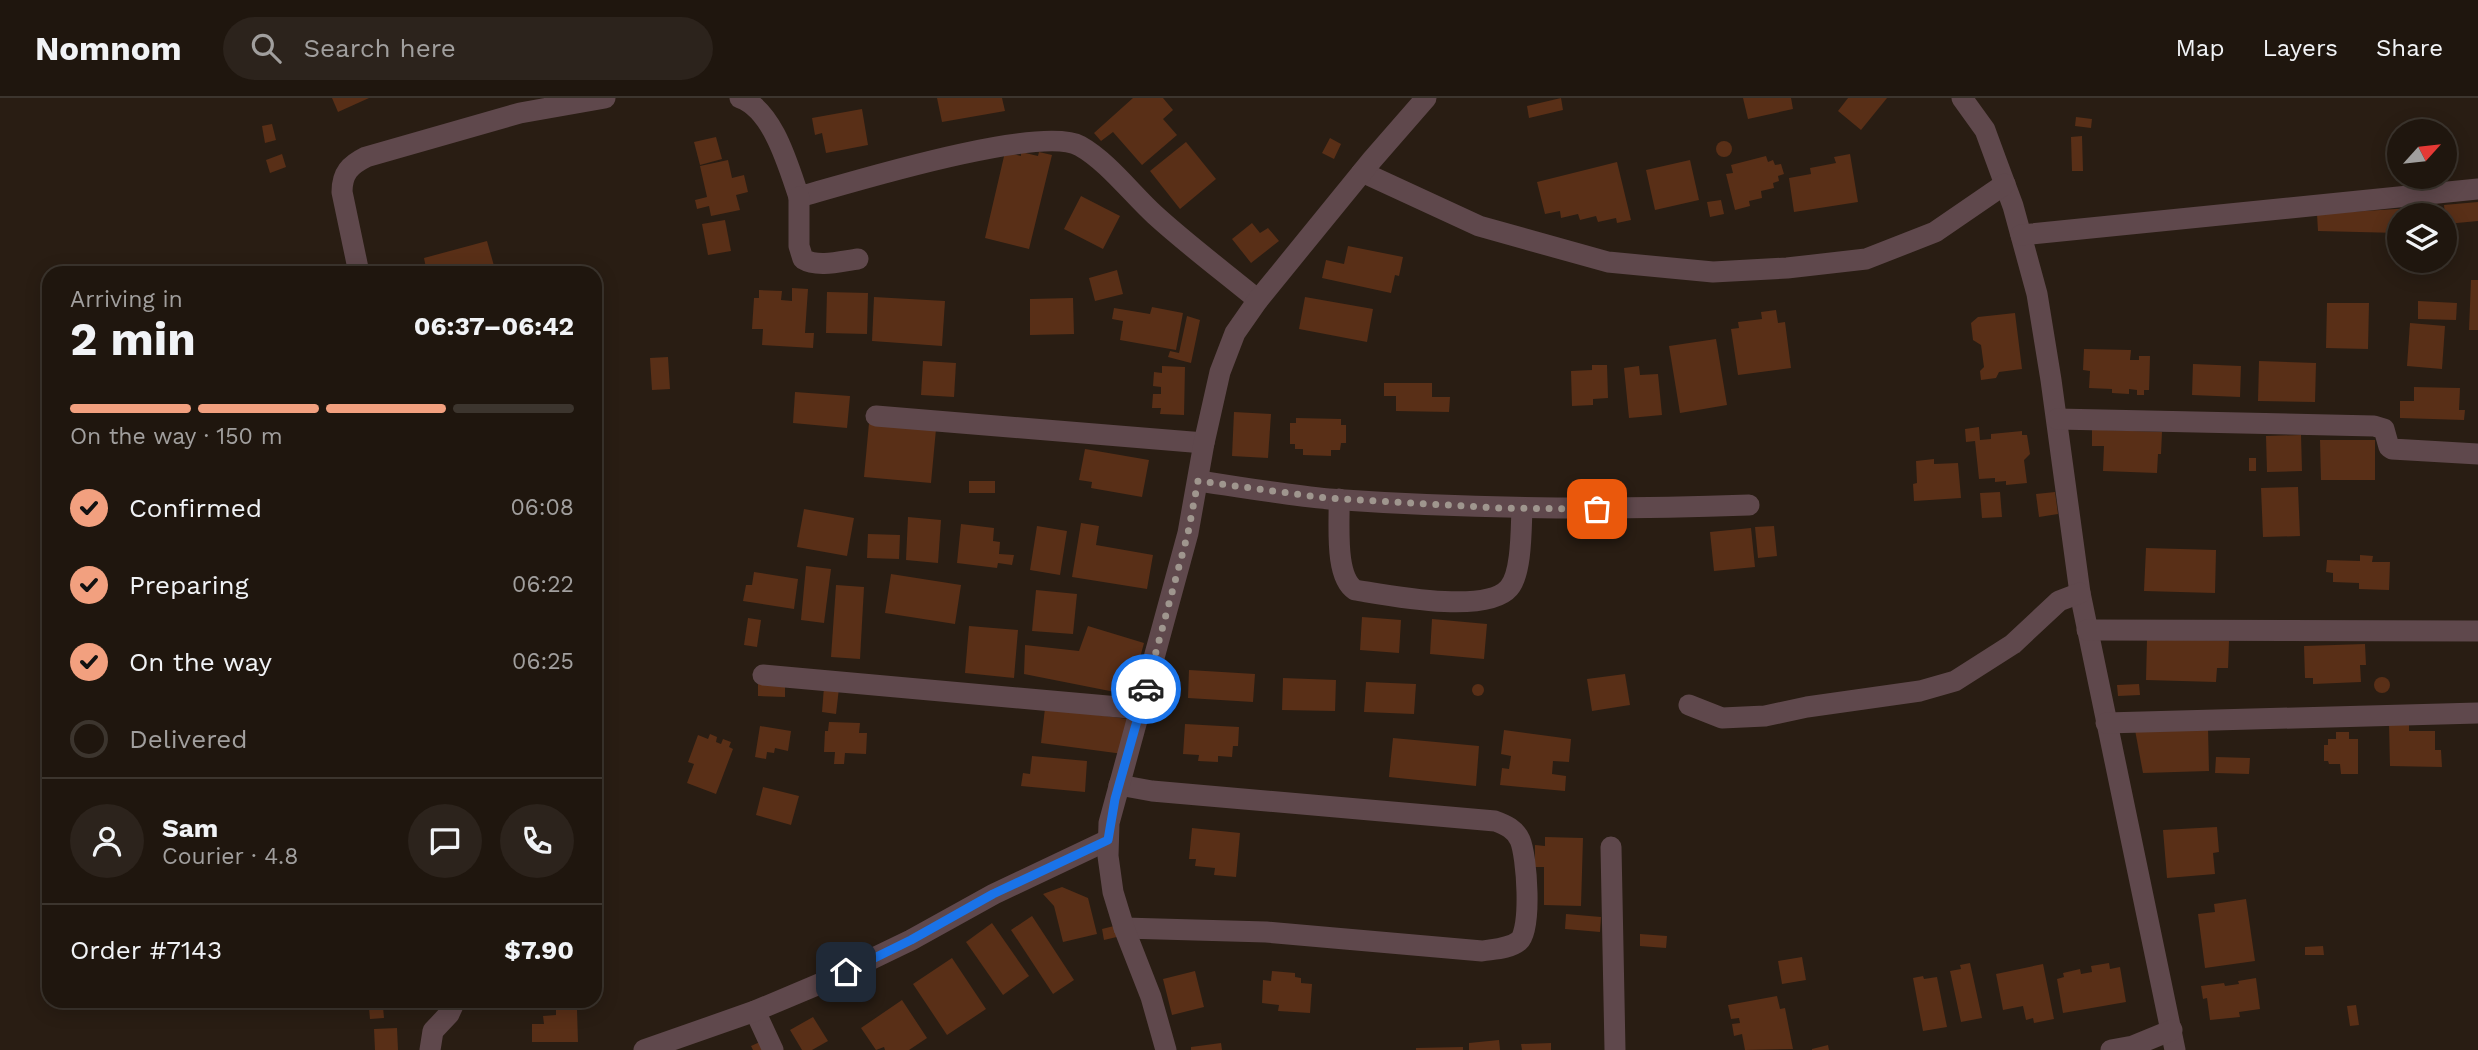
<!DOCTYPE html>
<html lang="en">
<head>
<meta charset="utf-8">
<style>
  :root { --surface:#1f160e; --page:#2c231c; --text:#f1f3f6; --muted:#a19f9e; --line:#3c352e; --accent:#f2a07f }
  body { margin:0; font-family:"Work Sans",sans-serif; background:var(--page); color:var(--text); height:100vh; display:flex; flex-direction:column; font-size:26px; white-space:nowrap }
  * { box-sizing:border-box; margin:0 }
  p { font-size:23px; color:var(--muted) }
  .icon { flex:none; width:38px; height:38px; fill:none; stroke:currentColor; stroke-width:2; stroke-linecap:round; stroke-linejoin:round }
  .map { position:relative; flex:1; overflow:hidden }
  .sheet { position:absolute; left:42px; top:168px; width:560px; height:742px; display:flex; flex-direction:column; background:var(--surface); border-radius:21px; box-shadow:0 4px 18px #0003,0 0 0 2px var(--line) }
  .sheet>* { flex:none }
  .needle { width:46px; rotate:63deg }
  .fabs { position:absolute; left:2387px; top:21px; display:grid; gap:14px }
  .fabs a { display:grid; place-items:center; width:70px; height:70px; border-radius:50%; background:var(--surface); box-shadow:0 4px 18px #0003,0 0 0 2px var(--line); font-size:35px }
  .pin { position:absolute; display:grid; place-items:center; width:60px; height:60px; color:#fff; margin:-30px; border-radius:14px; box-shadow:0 4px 10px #0006 }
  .courier { position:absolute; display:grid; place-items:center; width:70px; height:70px; margin:-35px; border:5px solid #1a73e8; border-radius:50%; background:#fff; color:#222; box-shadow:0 2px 9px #0007 }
  .summary em { font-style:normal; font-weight:700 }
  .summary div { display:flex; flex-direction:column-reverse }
  .summary { display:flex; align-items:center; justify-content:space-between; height:119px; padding:0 28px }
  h1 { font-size:46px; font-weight:700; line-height:52px }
  .bar { display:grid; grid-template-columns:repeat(4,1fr); gap:10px 7px; align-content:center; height:84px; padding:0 28px }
  .bar i { height:9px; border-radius:5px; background:var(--line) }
  .bar .on { background:var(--accent) }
  .bar p { grid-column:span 4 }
  .line { display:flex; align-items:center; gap:18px; padding:0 28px; border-top:2px solid var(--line) }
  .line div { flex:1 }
  .round { display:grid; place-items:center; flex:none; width:74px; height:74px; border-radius:37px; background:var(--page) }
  ol { padding:0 28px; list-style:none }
  li { display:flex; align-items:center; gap:21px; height:77px }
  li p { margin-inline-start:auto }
  li .icon { padding:7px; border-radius:50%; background:var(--accent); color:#111; stroke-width:4 }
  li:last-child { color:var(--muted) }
  li i { width:38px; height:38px; border:4px solid var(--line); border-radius:50% }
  header { display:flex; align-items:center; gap:42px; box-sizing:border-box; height:98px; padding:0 35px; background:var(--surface); border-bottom:2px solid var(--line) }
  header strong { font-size:33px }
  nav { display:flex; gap:38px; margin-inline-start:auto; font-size:24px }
  .search { width:490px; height:63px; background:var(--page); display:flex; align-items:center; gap:18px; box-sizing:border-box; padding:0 24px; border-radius:38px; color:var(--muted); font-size:26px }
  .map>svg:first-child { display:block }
  .building { fill:#592f17 }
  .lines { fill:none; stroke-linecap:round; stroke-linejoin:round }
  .minor { stroke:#5f484c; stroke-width:21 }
  .done { stroke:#9f968e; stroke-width:7; stroke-dasharray:0 12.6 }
  .route { stroke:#1a73e8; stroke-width:9 }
</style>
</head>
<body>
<header>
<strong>Nomnom</strong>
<div class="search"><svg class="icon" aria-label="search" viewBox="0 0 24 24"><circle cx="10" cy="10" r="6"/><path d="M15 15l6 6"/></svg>Search here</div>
<nav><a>Map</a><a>Layers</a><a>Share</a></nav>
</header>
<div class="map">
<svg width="2478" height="952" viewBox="0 0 2478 952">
  <rect width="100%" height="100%" fill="#291d13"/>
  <!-- building -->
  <g class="building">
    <path d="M332 0H369L338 14Z"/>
    <path d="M937 0H1002L1005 13 942 24Z"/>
    <path d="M1133 0H1163L1173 12 1163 21 1177 37 1142 67 1113 34 1101 43 1094 35Z"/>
    <path d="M1561 0 1563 12 1529 20 1527 8Z"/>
    <path d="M1743 0H1791L1793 11 1748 21Z"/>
    <path d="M1848 0H1887L1861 32 1838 13Z"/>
    <path d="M862 11 868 47 826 55 822 35 815 37 812 20Z"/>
    <path d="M2076 19 2092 21 2091 30 2075 28Z"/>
    <path d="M272 26 276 42 265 45 262 28Z"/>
    <path d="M2082 38 2083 73H2072L2071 39Z"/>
    <path d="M716 39 722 61 700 67 694 44Z"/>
    <path d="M1330 40 1341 46 1334 61 1322 55Z"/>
    <circle cx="1724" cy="51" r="8"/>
    <path d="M1186 44 1216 81 1180 111 1150 73Z"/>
    <path d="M1005 54 1021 58V54L1038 58 1039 54 1052 57 1029 151 985 140Z"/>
    <path d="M282 56 286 69 270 75 266 62Z"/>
    <path d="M1850 56 1858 104 1794 114 1789 80 1811 76 1810 70 1836 65 1834 59Z"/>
    <path d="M1766 58 1768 64 1773 62 1775 67 1781 66 1784 76 1778 78 1779 83 1773 85 1774 90 1761 93 1762 100 1749 103 1750 108 1735 112 1726 76 1733 75 1731 67Z"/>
    <path d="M728 62 732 80 744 77 748 94 736 97 740 112 711 118 709 108 697 111 695 102 707 99 700 68Z"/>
    <path d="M1690 62 1699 102 1655 112 1646 72Z"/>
    <path d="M1617 64 1631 122 1617 125 1616 120 1598 124 1596 118 1580 122 1578 116 1561 120 1560 113 1545 116 1537 84Z"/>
    <path d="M1081 98 1120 118 1103 151 1064 131Z"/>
    <path d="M1721 102 1724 116 1710 119 1707 104Z"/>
    <path d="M2478 104V123L2446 126 2444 107Z"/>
    <path d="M2412 110 2413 117H2399V135L2318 133 2317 116Z"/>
    <path d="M725 122 731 153 708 157 702 126Z"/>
    <path d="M1252 125 1260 135 1268 130 1279 143 1251 165 1232 141Z"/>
    <path d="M487 143 496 175H427L424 160Z"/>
    <path d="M1348 148 1403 159 1399 178 1395 177 1391 195 1322 180 1326 162 1344 166Z"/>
    <path d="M1117 172 1123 196 1095 203 1089 180Z"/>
    <path d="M2471 182H2478V232H2469Z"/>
    <path d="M792 190 808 191 805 235H814L813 250 762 247 763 231H752L754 200H759V192L782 193 781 202 792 203Z"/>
    <path d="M827 194 868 195 867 236 826 235Z"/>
    <path d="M874 199 945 203 942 248 872 243Z"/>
    <path d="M1305 199 1373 211 1367 244 1299 231Z"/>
    <path d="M1073 200 1074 236 1030 237V201Z"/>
    <path d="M2418 203 2457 205 2456 222 2418 221Z"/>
    <path d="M2327 205H2369L2368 251 2326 250Z"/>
    <path d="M1152 209 1183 215 1176 252 1120 242 1123 223 1112 221 1114 210 1150 216Z"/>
    <path d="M1776 212 1778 225 1785 224 1791 270 1738 277 1731 231 1739 230 1738 224 1762 221 1761 214Z"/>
    <path d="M2015 215 2022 271 1999 274 1996 280 1981 282 1980 273 1984 269 1981 247 1973 242 1971 225 1978 219Z"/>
    <path d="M1187 218 1200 222 1191 265 1168 259 1170 253 1179 255Z"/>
    <path d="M2410 225 2445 228 2442 271 2407 268Z"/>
    <path d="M1716 241 1727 307 1680 315 1669 248Z"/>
    <path d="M2084 251 2131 252 2130 262H2139V258H2150L2149 292H2144V297H2137V292L2129 291V296L2112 295V291L2089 290 2090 273 2083 272Z"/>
    <path d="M668 259 670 291 652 292 650 260Z"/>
    <path d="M923 263 956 265 954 299 921 297Z"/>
    <path d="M2259 263 2316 265 2315 304 2258 303Z"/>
    <path d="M2193 266 2241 268 2240 299 2192 297Z"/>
    <path d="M1592 267H1607L1608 300 1593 301V307L1572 308 1571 273 1592 272Z"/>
    <path d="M1162 268 1185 269 1184 317 1160 316 1161 310H1152L1153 296H1161V289L1153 288 1154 274 1162 275Z"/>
    <path d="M1639 268 1640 277 1658 276 1662 317 1629 320 1624 270Z"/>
    <path d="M1384 285H1432V299H1450L1449 314 1396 313V298H1384Z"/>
    <path d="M2414 289 2460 290 2459 312H2465L2464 322 2400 320V303H2414Z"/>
    <path d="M795 294 850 298 847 330 793 325Z"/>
    <path d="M1234 314 1271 316 1268 360 1232 358Z"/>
    <path d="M1296 320 1341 321V327H1346V345H1341L1340 352H1331V358L1303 357V351H1295V346H1290V325H1296Z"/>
    <path d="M869 325 936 331 931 385 864 379Z"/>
    <path d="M2092 326 2104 332 2162 334 2161 356H2158L2157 375 2103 373 2104 348H2092Z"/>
    <path d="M1979 329 1980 342 1991 341V336L2022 333V337H2027L2030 356 2024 362 2027 385 2006 387V383L1995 384V380L1979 381 1975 343 1966 344 1965 331Z"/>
    <path d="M2301 337 2302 373 2267 374 2266 338Z"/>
    <path d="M2320 342H2375V382H2321Z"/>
    <path d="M1085 351 1149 362 1142 399 1091 390 1092 384 1079 382Z"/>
    <rect x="2249" y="360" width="7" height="13"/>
    <path d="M1934 361V366L1958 365 1961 400 1914 403 1913 386 1917 385 1916 363Z"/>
    <rect x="969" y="383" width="26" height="12"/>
    <path d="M2298 389 2300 438 2263 439 2261 390Z"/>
    <path d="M2000 394 2002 419 1982 420 1980 395Z"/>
    <path d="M2055 394 2058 416 2039 419 2036 396Z"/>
    <path d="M804 411 854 420 847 458 797 449Z"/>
    <path d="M908 419 941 422 938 465 906 462Z"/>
    <path d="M1081 425 1099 428 1096 447 1153 457 1147 491 1072 479Z"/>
    <path d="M961 426 994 430 993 443 1000 444 999 456 1014 457 1012 467 998 465 997 470 957 465Z"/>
    <path d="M1037 428 1067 433 1060 477 1030 472Z"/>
    <path d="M1774 428 1777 458 1758 460 1755 429Z"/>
    <path d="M1751 430 1755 469 1714 473 1710 434Z"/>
    <path d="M868 436 900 437 899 461 867 460Z"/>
    <path d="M2146 450 2216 452 2215 495 2144 493Z"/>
    <path d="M2360 457 2373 458 2372 464H2390L2389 492 2359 491V485L2333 484V475L2326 474 2327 462 2360 463Z"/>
    <path d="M806 468 831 471 824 525 801 522Z"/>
    <path d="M754 474 798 481 794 511 743 503 746 487H752Z"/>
    <path d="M891 476 961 487 955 526 885 515Z"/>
    <path d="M836 487 864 489 860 561 831 559Z"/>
    <path d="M1036 492 1077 496 1073 536 1032 533Z"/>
    <path d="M1362 519 1401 522 1399 555 1360 552Z"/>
    <path d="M748 520 761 522 757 549 744 547Z"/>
    <path d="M1432 521 1487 526 1484 561 1430 556Z"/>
    <path d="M969 528 1018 532 1014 580 965 575Z"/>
    <path d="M1088 528 1144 545 1130 597 1024 576 1025 547 1079 553Z"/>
    <path d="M2147 540 2229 543 2228 570H2217L2216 584 2146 582Z"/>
    <path d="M2365 546 2366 567H2360L2361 584 2313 586V580H2305L2304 548Z"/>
    <path d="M1189 572 1255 576 1253 604 1188 600Z"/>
    <path d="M1625 576 1630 607 1592 613 1587 581Z"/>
    <circle cx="2382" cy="587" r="8"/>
    <path d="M1283 580 1336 582 1335 613 1282 612Z"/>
    <path d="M758 584 785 585V599L758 598Z"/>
    <path d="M1366 584 1416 586 1414 616 1364 614Z"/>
    <circle cx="1478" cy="592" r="6"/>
    <path d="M2139 586 2140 597 2118 598 2117 587Z"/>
    <path d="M824 589 839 590 836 616 822 614Z"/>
    <path d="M1045 610 1128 621 1123 656 1041 645Z"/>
    <path d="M829 624 860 625 859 635H867L866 656 845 655 844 666H834L835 654H824L825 633H828Z"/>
    <path d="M2389 625H2409V633H2435V652H2441L2442 669 2390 668Z"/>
    <path d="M1185 626 1239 629 1238 648H1233L1232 659 1218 658V664L1198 663 1199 657 1183 656Z"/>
    <path d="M760 628 791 633 788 653 775 650 774 655 767 654 766 661 755 659Z"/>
    <path d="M2208 630 2209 673 2143 675 2135 632Z"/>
    <path d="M1504 632 1571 641 1569 664 1553 663 1552 676 1566 678 1565 693 1500 687 1502 670 1509 671 1511 658 1501 656Z"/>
    <path d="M2336 634H2349V641H2358V676H2341L2340 666H2329L2328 663H2324V647H2328V641H2336Z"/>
    <path d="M710 636 717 639 716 644 721 646 723 641 731 644 729 649 733 651 716 696 687 685 694 666 688 664 698 637 708 641Z"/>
    <path d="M1393 640 1479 648 1476 688 1389 679Z"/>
    <path d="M1032 658 1087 663 1085 694 1021 688 1023 675 1030 676Z"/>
    <path d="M2216 659 2250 660 2249 676 2215 675Z"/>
    <path d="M763 689 799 698 791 727 756 717Z"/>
    <path d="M2217 729 2219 754 2213 755 2215 776 2167 780 2163 732Z"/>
    <path d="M1192 730 1240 735 1236 779 1214 777 1215 770 1195 768 1196 761H1189Z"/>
    <path d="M1545 739 1583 740 1581 808 1544 807V769H1535V747L1545 748Z"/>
    <path d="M1062 789 1088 800 1097 836 1063 844 1054 808 1043 796Z"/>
    <path d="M2246 801 2255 863 2205 870 2198 816 2215 814 2214 806Z"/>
    <path d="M1566 816 1601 819 1600 834 1565 831Z"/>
    <path d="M1032 818 1074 882 1053 896 1011 832Z"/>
    <path d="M992 825 1029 878 1003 897 966 844Z"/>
    <path d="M1118 827 1121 838 1104 842 1102 831Z"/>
    <path d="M1640 836 1667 838 1666 850 1640 848Z"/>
    <path d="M2323 848 2324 857H2305V849Z"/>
    <path d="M1802 859 1806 882 1782 886 1778 863Z"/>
    <path d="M952 860 986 911 947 937 913 886Z"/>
    <path d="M1970 865 1982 920 1961 924 1950 873 1961 871 1960 867Z"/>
    <path d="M2109 865 2110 871 2120 869 2126 904 2063 915 2057 881 2064 879 2063 875 2080 871 2081 876 2092 874 2091 868Z"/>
    <path d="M2043 866 2054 921 2034 925 2033 920 2026 922 2023 908 2003 912 1996 876Z"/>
    <path d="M1195 873 1204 909 1172 917 1163 881Z"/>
    <path d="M1272 873 1295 875V879L1301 880V885L1312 886 1310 915 1278 913 1279 907 1262 905 1263 882 1271 883Z"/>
    <path d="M1923 878 1924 881 1937 879 1947 929 1923 933 1913 880Z"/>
    <path d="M2256 880 2260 911 2239 914 2240 919 2210 922 2207 900 2203 901 2201 888 2224 885 2225 888 2239 886 2238 883Z"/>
    <path d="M1777 898 1780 911 1785 910 1793 951 1745 952 1742 936 1734 938 1732 926 1740 925 1739 920 1731 921 1728 907Z"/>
    <path d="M902 902 927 940 909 952H885L884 949 876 952 861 930Z"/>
    <path d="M2356 907 2359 927 2350 928 2347 908Z"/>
    <path d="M383 909 384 920 370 921 369 910Z"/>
    <path d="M556 912H577L578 944H532V926H544L543 918 556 917Z"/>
    <path d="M813 919 828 943 812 952H802L790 932Z"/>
    <path d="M397 930 398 952H375L374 931Z"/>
    <path d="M1499 942 1500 952H1469V945Z"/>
    <path d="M762 943 767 952H753L751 948Z"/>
    <path d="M1221 945 1222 952H1191V949Z"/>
    <path d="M1551 945V952H1522L1521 946Z"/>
    <path d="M1828 947 1829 952H1812V951Z"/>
    <path d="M1463 949V952H1416V950Z"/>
  </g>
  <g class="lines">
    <!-- minor -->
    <g class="minor">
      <path d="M740 0C773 12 788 67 799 99 849 85 1040 26 1080 48 1107 63 1132 96 1155 117 1188 147 1224 174 1258 202"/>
      <path d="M1962 0 1985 32 1996 62 2013 108 2037 196 2051 282 2080 495 2175 952"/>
      <path d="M1362 74 1479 128 1608 164 1713 174 1787 170 1866 161 1935 134 2005 86"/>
      <path d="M799 99V148L803 161C818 170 842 163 858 161"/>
      <path d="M2021 137 2478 91"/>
      <path d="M359 175 342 94C342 75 350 67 366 59L520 15 605 0"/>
      <path d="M876 318 1204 345"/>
      <path d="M2057 321 2374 328 2384 331 2389 349 2392 351 2478 356"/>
      <path d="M1198 383C1241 389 1285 397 1329 401 1469 411 1609 412 1749 407"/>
      <path d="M1339 401C1340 425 1334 478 1355 492 1387 497 1486 517 1509 490 1522 475 1521 430 1522 410"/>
      <path d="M2087 532 2478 533"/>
      <path d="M763 577 1141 611"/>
      <path d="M1689 607 1722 620 1765 618 1807 609 1920 593 1955 583 2013 546 2059 503 2080 495"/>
      <path d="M2106 625 2478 615"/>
      <path d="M1119 687 1152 693 1495 723C1506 727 1515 731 1520 742 1527 758 1532 832 1519 843 1509 851 1494 851 1482 853L1266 834 1124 830"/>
      <path d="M1611 749 1615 952"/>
      <path d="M755 913 773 952"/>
      <path d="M430 952 433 933 449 916 455 903"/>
      <path d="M644 952 755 913 824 884 911 842 994 796 1108 742"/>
      <path d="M1166 952 1151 899 1124 830 1113 794 1108 758 1109 725 1188 435 1204 345 1220 274 1235 235 1258 202 1372 62 1426 0"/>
      <path d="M2111 952 2133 948 2172 932"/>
    </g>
  </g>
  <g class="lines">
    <!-- done -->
    <path class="done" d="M1146 591 1188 435 1198 383 1326 400 1498 410 1597 411"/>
    <!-- route -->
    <path class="route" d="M846 874 911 842 993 796 1108 742 1115 701 1146 591"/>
  </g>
</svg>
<div class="fabs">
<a><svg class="needle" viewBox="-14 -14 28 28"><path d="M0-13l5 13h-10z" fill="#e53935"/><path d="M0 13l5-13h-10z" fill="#a19f9e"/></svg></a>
<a><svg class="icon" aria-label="layers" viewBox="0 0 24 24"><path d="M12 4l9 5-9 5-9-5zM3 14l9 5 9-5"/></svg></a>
</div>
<div class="pin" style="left:1597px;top:411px;background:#ea580c"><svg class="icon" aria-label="bag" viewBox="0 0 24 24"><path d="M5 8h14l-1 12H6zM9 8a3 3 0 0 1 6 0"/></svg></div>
<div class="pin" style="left:846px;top:874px;background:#1f2937"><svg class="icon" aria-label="home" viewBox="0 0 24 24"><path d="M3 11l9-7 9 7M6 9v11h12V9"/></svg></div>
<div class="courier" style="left:1146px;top:591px"><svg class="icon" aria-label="car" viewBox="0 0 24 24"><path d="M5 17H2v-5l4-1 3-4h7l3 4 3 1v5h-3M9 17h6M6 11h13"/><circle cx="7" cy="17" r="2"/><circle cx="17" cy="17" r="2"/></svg></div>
<section class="sheet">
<div class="summary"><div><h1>2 min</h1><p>Arriving in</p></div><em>06:37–06:42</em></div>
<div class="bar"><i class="on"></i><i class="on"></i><i class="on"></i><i></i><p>On the way · 150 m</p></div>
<ol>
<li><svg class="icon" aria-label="check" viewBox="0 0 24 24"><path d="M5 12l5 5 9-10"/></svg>Confirmed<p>06:08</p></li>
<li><svg class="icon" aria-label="check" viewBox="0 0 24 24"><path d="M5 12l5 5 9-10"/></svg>Preparing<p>06:22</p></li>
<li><svg class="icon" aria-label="check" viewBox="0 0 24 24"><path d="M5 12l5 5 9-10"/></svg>On the way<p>06:25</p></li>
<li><i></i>Delivered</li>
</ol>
<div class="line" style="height:126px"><a class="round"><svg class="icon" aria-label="person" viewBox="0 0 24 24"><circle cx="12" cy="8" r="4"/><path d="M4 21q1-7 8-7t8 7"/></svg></a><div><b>Sam</b><p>Courier · 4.8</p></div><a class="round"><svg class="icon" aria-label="chat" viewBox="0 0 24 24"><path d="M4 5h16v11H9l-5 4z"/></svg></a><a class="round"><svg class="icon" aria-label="phone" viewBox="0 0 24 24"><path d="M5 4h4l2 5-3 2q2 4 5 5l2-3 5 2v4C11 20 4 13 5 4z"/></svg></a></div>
<div class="line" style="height:91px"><div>Order #7143</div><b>$7.90</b></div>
</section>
</div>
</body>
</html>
